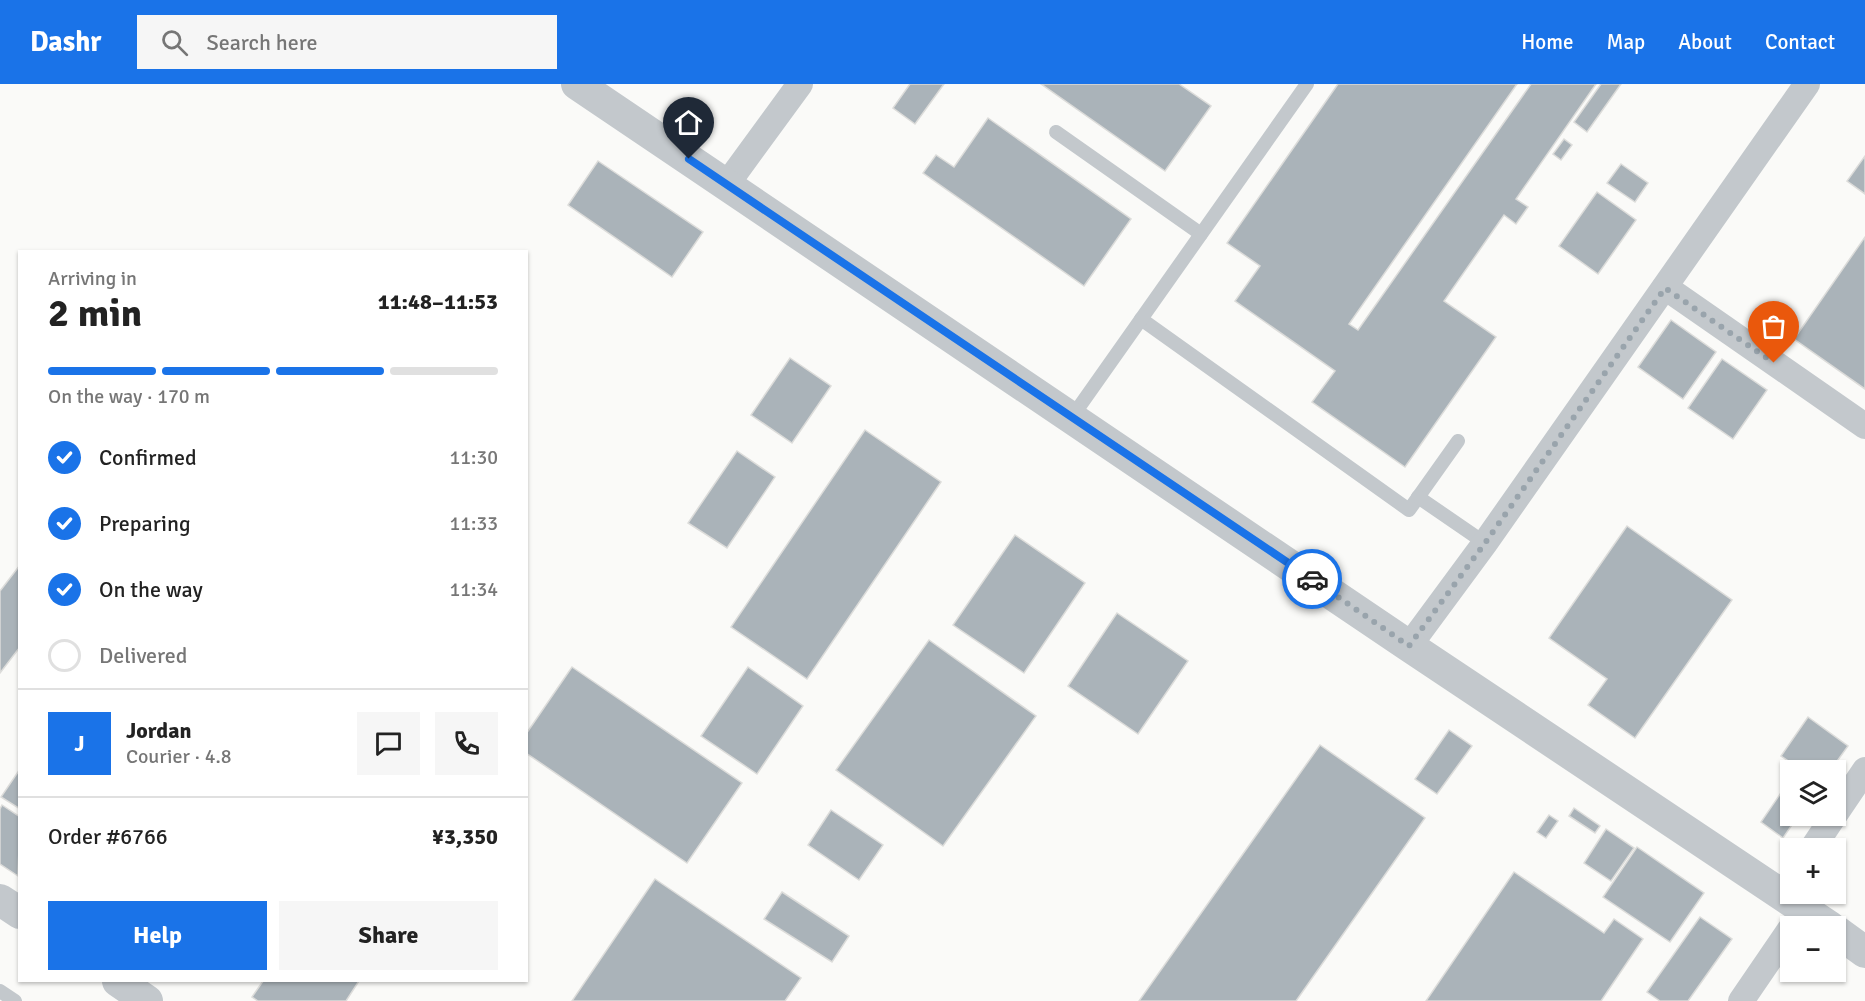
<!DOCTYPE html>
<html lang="en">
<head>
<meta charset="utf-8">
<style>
  :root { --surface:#fff; --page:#f6f6f6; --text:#222; --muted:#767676; --line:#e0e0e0; --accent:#1a73e8 }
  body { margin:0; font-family:Signika,sans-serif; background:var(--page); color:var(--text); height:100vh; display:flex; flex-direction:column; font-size:22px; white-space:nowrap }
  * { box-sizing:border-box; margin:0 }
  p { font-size:20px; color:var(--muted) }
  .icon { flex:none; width:33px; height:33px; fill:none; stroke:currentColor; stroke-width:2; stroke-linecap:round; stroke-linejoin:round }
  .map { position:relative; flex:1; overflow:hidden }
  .sheet { position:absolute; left:18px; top:166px; width:510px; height:732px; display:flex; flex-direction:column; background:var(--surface); border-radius:0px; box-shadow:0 2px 4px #0004 }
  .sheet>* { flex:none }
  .controls { position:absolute; left:1780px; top:676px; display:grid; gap:12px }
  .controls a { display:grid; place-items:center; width:66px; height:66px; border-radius:0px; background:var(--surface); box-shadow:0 2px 4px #0004; font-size:30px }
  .pin { position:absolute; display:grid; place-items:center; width:51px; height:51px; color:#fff; margin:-62px -26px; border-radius:50% 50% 50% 0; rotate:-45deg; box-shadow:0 0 6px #0007 }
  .pin .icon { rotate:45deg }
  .courier { position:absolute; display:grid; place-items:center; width:60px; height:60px; margin:-30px; border:4px solid #1a73e8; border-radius:50%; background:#fff; color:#222; box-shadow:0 2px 8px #0007 }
  .headline em { font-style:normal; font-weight:700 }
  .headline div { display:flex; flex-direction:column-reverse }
  .headline { display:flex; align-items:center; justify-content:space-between; height:102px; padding:0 30px }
  h1 { font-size:39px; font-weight:700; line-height:45px }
  .bar { display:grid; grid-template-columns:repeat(4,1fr); gap:9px 6px; align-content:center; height:72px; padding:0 30px }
  .bar i { height:8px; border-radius:4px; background:var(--line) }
  .bar .current { background:var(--accent) }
  .bar p { grid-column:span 4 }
  .line { display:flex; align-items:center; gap:15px; padding:0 30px; border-top:2px solid var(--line) }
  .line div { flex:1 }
  .round { display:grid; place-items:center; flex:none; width:63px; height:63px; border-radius:0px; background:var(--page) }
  ol { padding:0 30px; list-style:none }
  li { display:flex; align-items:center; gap:18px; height:66px }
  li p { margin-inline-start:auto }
  li .icon { padding:6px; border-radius:50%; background:var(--accent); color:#fff; stroke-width:4 }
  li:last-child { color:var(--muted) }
  li i { width:33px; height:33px; border:3px solid var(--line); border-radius:50% }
  .button { display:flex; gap:12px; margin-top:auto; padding:12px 30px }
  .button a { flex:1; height:69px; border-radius:0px; background:var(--accent); color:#fff; font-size:24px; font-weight:700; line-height:69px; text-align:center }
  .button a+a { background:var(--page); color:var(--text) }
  header { display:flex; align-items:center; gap:36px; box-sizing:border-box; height:84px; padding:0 30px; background:var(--accent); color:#fff }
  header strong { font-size:28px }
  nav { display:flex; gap:33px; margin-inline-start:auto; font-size:21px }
  .search { width:420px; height:54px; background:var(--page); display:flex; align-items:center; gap:15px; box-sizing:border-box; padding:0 21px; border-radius:0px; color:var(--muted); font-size:22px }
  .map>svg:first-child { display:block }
  .building { fill:#aab3b9; stroke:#dcdcda; stroke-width:1.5 }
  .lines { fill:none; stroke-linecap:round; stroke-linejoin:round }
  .service { stroke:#c3c8cc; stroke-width:14 }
  .minor { stroke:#c3c8cc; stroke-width:26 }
  .tertiary { stroke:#c3c8cc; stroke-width:32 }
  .done { stroke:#99a4ac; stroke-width:6; stroke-dasharray:0 10.8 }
  .route { stroke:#1a73e8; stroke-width:8 }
</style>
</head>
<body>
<header>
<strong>Dashr</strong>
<div class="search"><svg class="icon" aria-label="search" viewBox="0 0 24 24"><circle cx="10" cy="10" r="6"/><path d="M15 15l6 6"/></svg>Search here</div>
<nav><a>Home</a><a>Map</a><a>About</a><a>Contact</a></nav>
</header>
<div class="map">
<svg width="1865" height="917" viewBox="0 0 1865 917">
  <rect width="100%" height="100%" fill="#fafaf8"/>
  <!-- building -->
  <g class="building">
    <path d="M910 0H944L915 40 893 24Z"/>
    <path d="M1041 0H1179L1211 22 1165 87Z"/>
    <path d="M1338 0H1517L1349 240 1358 246 1531 0H1596L1516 115 1528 123 1516 140 1504 131 1444 217 1496 253 1405 383 1312 318 1335 287 1235 217 1260 182 1227 159Z"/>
    <path d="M1601 0H1621L1587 48 1574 38Z"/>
    <path d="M988 34 1131 135 1084 202 923 89 936 71 954 83Z"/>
    <path d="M1564 55 1572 61 1561 76 1553 70Z"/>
    <path d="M1865 72V110L1847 97Z"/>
    <path d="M598 77 703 148 672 193 568 121Z"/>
    <path d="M1621 80 1648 99 1635 118 1607 99Z"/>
    <path d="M1597 108 1636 136 1598 190 1559 162Z"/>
    <path d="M1865 153V305L1794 255Z"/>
    <path d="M1671 236 1716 268 1683 315 1638 283Z"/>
    <path d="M790 274 831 302 792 359 751 331Z"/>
    <path d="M1722 275 1767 306 1733 355 1688 324Z"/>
    <path d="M865 346 941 398 807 595 731 543Z"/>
    <path d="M737 367 775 393 727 464 688 439Z"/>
    <path d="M1627 442 1732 516 1635 654 1588 621 1607 595 1549 554Z"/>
    <path d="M1015 451 1085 499 1024 589 953 541Z"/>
    <path d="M20 481V563L0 589V507Z"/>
    <path d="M1117 529 1188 577 1138 650 1068 602Z"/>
    <path d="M929 556 1036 632 943 762 836 686Z"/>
    <path d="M572 583 742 699 687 779 526 669V650Z"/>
    <path d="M748 583 803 622 757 690 701 652Z"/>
    <path d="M1808 633 1848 662 1830 687H1803L1781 672Z"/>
    <path d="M1449 646 1472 662 1437 710 1415 695Z"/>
    <path d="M1320 661 1425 734 1296 917H1139Z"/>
    <path d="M20 685V725L1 713Z"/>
    <path d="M1787 700 1791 703V732H1798L1783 754 1761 738Z"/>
    <path d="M2 721 20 733 18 792 0 780V725Z"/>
    <path d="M1574 724 1600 742 1595 749 1569 732Z"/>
    <path d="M831 726 883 761 859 796 808 761Z"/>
    <path d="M1549 731 1558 737 1546 754 1537 748Z"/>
    <path d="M1606 745 1634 764 1611 797 1584 779Z"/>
    <path d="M1637 763 1704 809 1670 858 1603 813Z"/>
    <path d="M1514 788 1604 849 1614 835 1643 855 1601 917H1426Z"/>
    <path d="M655 795 801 894 785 917H572Z"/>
    <path d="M782 808 849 852 832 878 764 835Z"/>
    <path d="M1700 833 1732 855 1688 917H1660L1647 908Z"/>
    <path d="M263 897H359L346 917H258L252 913Z"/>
  </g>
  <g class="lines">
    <!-- service -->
    <g class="service">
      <path d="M1056 48 1201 150"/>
      <path d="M1141 235 1409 426 1458 357"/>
      <path d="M1072 333 1307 0"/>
      <path d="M1418 413 1485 459"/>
      <path d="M0 907 15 917"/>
    </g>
    <!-- minor -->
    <g class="minor">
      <path d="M727 100 800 0"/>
      <path d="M1665 203 1865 342"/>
      <path d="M1409 562 1485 459 1807 0"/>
      <path d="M1836 729 1865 686"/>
      <path d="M1812 765 1834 732"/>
      <path d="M1741 917 1791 844"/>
    </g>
    <!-- tertiary -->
    <g class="tertiary">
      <path d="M577 0 1409 562 1830 843"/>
      <path d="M0 816 20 829"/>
      <path d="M1836 847 1865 868"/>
      <path d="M118 897 147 917"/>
    </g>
  </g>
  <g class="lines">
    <!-- done -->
    <path class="done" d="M1312 495 1409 562 1485 459 1665 204 1774 279"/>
    <!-- route -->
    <path class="route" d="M689 75 1312 495"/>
  </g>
</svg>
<div class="controls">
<a><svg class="icon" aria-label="layers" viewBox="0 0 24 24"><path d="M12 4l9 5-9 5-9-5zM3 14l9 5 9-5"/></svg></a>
<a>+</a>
<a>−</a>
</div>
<div class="pin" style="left:1774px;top:279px;background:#ea580c"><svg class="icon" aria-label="bag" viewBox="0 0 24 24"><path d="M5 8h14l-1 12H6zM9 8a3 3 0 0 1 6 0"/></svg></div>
<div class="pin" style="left:689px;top:75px;background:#1f2937"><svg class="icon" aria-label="home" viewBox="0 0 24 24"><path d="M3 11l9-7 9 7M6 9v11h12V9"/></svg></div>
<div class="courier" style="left:1312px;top:495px"><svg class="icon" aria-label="car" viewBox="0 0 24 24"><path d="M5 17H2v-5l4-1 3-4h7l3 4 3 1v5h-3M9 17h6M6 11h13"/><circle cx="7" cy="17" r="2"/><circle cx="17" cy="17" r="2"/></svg></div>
<section class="sheet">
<div class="headline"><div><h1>2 min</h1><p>Arriving in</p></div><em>11:48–11:53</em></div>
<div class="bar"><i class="current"></i><i class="current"></i><i class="current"></i><i></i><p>On the way · 170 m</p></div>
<ol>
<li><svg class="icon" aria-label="check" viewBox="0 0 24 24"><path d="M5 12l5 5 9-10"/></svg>Confirmed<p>11:30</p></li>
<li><svg class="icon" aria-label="check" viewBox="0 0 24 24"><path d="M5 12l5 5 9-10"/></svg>Preparing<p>11:33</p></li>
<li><svg class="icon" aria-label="check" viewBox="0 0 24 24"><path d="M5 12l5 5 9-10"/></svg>On the way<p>11:34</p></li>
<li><i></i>Delivered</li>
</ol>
<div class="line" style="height:108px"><b class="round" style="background:var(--accent);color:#fff">J</b><div><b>Jordan</b><p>Courier · 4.8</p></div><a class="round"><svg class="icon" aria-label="chat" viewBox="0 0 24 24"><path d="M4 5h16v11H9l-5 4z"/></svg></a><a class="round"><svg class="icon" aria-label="phone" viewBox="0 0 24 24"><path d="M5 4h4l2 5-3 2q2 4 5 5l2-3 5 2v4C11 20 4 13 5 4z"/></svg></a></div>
<div class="line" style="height:78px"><div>Order #6766</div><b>¥3,350</b></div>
<div class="button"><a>Help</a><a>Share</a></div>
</section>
</div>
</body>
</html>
